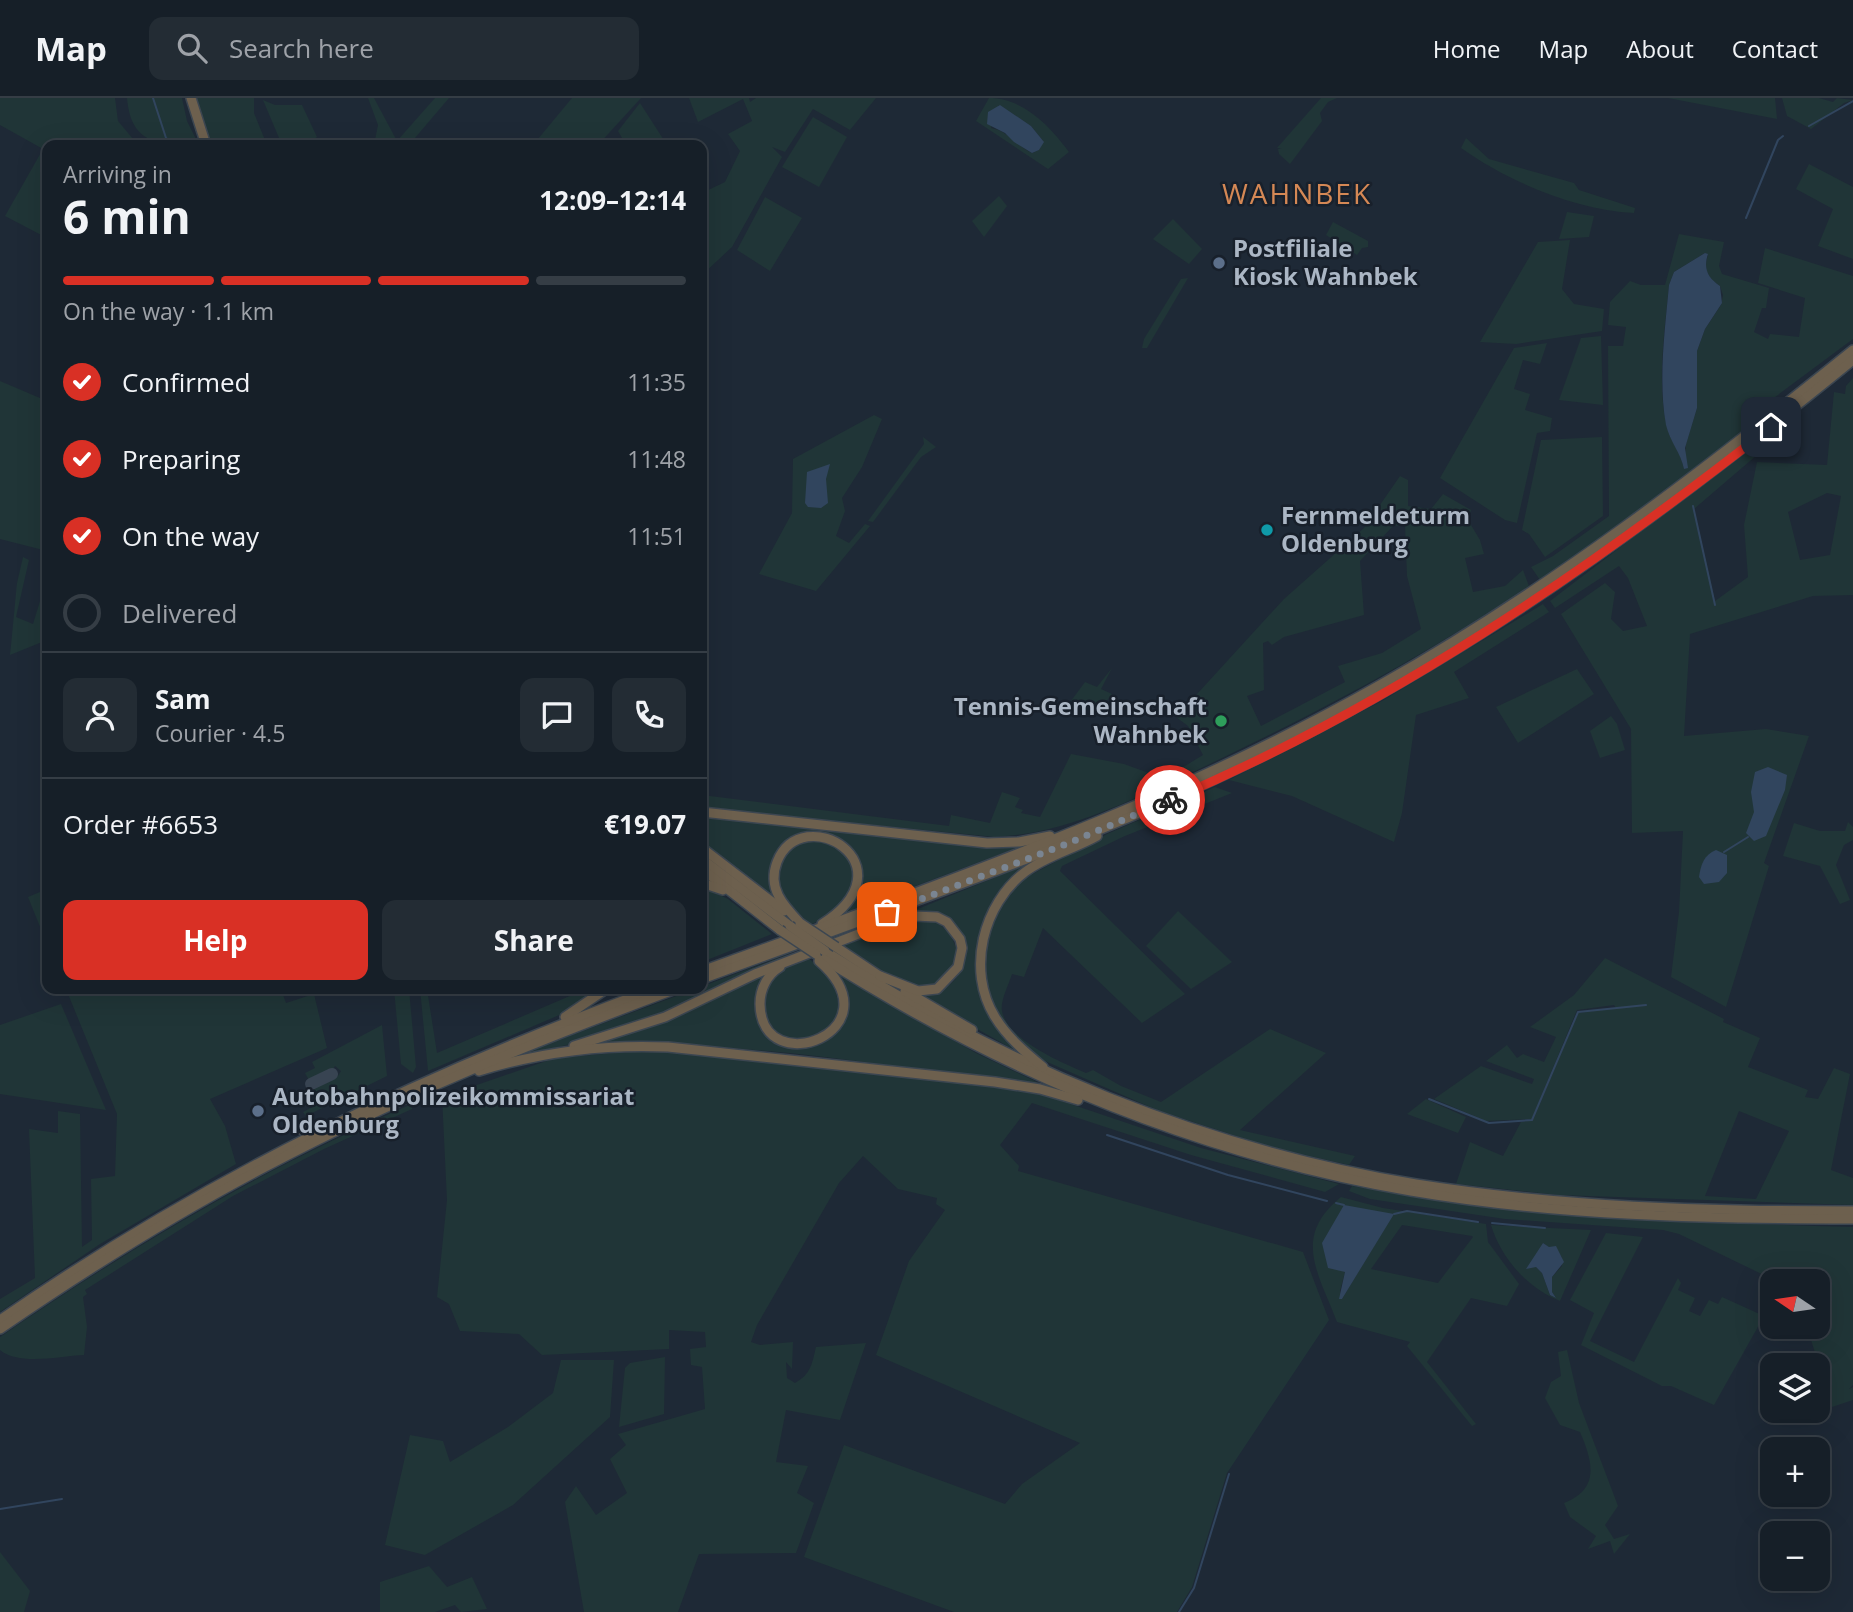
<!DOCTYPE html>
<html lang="en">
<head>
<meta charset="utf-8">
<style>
  :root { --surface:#161f28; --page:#232c34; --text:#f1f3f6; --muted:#9ea2a8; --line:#353d45; --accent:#d93025 }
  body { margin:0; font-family:"Open Sans",sans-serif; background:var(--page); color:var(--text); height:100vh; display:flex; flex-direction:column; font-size:26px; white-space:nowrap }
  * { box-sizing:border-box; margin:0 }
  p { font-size:23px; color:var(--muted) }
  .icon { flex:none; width:38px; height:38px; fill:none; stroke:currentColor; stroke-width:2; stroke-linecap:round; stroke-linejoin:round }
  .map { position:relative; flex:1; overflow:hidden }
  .side { position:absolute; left:42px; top:42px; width:665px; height:854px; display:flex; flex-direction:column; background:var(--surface); border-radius:14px; box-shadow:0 7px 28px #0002,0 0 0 2px var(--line) }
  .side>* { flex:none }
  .needle { width:46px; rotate:283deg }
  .tools { position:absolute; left:1760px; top:1171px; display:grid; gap:14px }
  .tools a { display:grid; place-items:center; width:70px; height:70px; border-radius:14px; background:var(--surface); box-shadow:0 7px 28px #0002,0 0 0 2px var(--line); font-size:35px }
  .pin { position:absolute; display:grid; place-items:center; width:60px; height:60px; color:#fff; margin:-30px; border-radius:14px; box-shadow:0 4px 10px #0006 }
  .courier { position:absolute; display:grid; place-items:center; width:70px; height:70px; margin:-35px; border:5px solid #d93025; border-radius:50%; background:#fff; color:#222; box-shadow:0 2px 9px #0007 }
  .head em { font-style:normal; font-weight:700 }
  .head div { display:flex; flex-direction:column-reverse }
  .head { display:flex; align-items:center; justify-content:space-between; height:119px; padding:0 21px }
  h1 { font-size:46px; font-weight:700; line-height:52px }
  .bar { display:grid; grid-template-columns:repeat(4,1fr); gap:10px 7px; align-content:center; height:84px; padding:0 21px }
  .bar i { height:9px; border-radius:5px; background:var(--line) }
  .bar .selected { background:var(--accent) }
  .bar p { grid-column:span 4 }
  .line { display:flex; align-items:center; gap:18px; padding:0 21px; border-top:2px solid var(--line) }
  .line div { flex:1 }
  .round { display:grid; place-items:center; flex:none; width:74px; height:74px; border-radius:14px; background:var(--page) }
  ol { padding:0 21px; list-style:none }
  li { display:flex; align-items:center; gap:21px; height:77px }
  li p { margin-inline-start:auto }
  li .icon { padding:7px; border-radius:50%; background:var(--accent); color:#fff; stroke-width:4 }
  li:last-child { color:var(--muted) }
  li i { width:38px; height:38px; border:4px solid var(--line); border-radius:50% }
  .button { display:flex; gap:14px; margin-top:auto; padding:14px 21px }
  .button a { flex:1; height:80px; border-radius:14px; background:var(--accent); color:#fff; font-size:28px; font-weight:700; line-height:80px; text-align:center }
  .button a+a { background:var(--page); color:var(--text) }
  header { display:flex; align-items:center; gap:42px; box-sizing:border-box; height:98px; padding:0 35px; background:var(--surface); border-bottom:2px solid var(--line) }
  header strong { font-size:33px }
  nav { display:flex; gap:38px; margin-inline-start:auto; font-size:24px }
  .search { width:490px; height:63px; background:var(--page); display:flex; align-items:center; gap:18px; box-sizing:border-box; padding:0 24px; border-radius:14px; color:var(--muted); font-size:26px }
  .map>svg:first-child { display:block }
  .green { fill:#203537; fill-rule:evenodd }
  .water { fill:#31455e }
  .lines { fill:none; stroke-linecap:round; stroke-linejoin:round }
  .stream { stroke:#31455e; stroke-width:2 }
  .taxiway { stroke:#384452; stroke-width:12 }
  .motorway-casing { stroke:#3c4651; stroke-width:12 }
  .motorway { stroke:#6d604e; stroke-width:9 }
  .motorway-bridge-casing { stroke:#3c4651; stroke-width:12; stroke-linecap:butt }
  .motorway-bridge { stroke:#6d604e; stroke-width:9 }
  .done { stroke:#7a8592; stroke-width:7; stroke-dasharray:0 12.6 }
  .route { stroke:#d93025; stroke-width:9 }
  .service-dot { fill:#5c6f8a; stroke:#18202b; stroke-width:2.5 }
  .culture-dot { fill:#0f9aa8; stroke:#18202b; stroke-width:2.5 }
  .leisure-dot { fill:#2e9e5b; stroke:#18202b; stroke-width:2.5 }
  .labels { text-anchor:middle; stroke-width:5; stroke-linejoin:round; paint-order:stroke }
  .poi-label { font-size:24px; font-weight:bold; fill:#abb6c4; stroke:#18202b; text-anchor:start }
  .quarter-label { font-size:28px; letter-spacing:2px; fill:#d58855; stroke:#18202b }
</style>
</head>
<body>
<header>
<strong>Map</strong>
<div class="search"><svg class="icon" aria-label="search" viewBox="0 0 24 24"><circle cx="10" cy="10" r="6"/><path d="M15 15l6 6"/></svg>Search here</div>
<nav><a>Home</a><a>Map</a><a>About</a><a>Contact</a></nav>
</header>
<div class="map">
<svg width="1853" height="1514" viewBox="0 0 1853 1514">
  <rect width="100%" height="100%" fill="#1e2936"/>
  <!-- green -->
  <g class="green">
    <path d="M0 0H115L118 23 138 47H47V140L5 118 43 51 0 27Z"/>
    <path d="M127 0H182L187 23 199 47C161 47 131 48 127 0Z"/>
    <path d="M195 0H254V15L267 47H211Z"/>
    <path d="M368 0H374L397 43 435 0H449L409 47H374L378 27Z"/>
    <path d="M572 0H641L598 47H533Z"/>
    <path d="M689 0H749L750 4 756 0H876L850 32 813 11 785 54 772 49 782 59 732 149 702 177V95L725 84 740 53 728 36 752 23 743 1 698 24Z"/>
    <path d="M989 0C1023 0 1050 28 1069 54L1048 71 976 23ZM999 7 1031 28 1043 43 1039 52 1032 55C1017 48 1008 33 991 30Z"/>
    <path d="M1321 0H1337L1328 4 1320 15 1322 23 1290 66 1279 56 1278 51 1282 50H1277Z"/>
    <path d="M1668 0H1775L1777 21Z"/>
    <path d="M1782 0H1819L1833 4 1837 0 1853 2 1844 5 1811 31 1787 18Z"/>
    <path d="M263 2 275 7H302L317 39 305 47H282Z"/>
    <path d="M640 5 667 47H626L618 33Z"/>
    <path d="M813 19 847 39 819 89 782 69Z"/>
    <path d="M1466 40 1489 61 1574 85 1579 92 1635 110 1634 115C1575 112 1509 84 1461 50Z"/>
    <path d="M1809 66 1853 89V161L1818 148 1833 111 1796 91Z"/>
    <path d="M999 98 1007 108 984 139 972 123Z"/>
    <path d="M765 99 802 120 770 173 737 152Z"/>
    <path d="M1567 114 1594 118 1589 139 1559 141Z"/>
    <path d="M1173 121 1202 151 1189 166 1153 141Z"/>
    <path d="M1333 124 1368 143V149L1362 150 1357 157 1326 137Z"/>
    <path d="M1679 136 1724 144 1719 168 1722 176 1769 190 1766 210H1762L1754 234 1768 241 1770 236 1799 239 1805 200 1758 185 1765 150 1853 178V241L1755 314 1757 322 1607 437 1540 482 1531 469 1553 458 1609 418 1608 248H1623L1626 229 1608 227 1610 204 1630 183 1641 187H1665ZM1705 155 1708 157C1703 172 1708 180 1720 188L1723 197 1721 207 1705 231 1697 253V310L1686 346 1684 370C1681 354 1669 342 1666 325 1657 281 1665 231 1669 187L1674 174Z"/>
    <path d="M1570 142 1562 191 1574 206 1604 211 1602 233 1516 246 1480 244 1538 144Z"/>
    <path d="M1188 180 1147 250H1142L1144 241 1181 181Z"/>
    <path d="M1601 238 1603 307 1559 302 1581 240Z"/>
    <path d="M1547 245 1540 266 1523 262 1514 291 1530 296 1525 312 1552 320 1550 333 1537 335 1517 425 1505 422 1440 380 1514 250Z"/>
    <path d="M1853 280V497L1813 498 1690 536 1684 638 1766 631 1809 638 1764 765 1769 768 1726 909 1671 879 1679 814 1683 733 1632 735 1631 631 1561 516 1605 485 1615 494 1611 521 1623 533 1647 528 1628 480 1619 468 1555 510 1550 503 1780 327 1785 333 1694 411 1715 503 1748 479 1744 427 1757 364 1827 367 1834 294 1845 296 1846 288ZM1827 395 1841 398 1830 457 1800 462 1788 414Z"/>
    <path d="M0 283 47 303V453L0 441Z"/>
    <path d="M874 317 882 321 862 369 842 400 845 413 836 438 849 445 865 426 870 428 816 493 759 476 792 415 793 361Z"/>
    <path d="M923 339 936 349 921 359 873 424 868 423 924 346Z"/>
    <path d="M1602 339 1603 418 1545 459 1529 436 1522 432 1541 342Z"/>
    <path d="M1400 378 1408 382V408L1431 411 1443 396 1471 412 1468 422 1480 442 1484 456 1465 460 1473 494 1505 488 1523 472 1529 488C1422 560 1309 619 1193 674L1180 671 1203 657 1188 628 1176 619 1284 501 1364 430ZM1405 427 1407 478 1421 531 1382 555 1338 568 1345 584 1261 628 1247 598 1264 592 1263 545 1268 543 1272 547 1284 539 1364 517 1360 463 1393 428Z"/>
    <path d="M23 459 29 462 16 519 33 526 47 480V542L10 557 17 485Z"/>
    <path d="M1543 506 1549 514 1454 574 1469 600 1416 617 1402 715 1394 744 1292 698 1229 682 1382 603Z"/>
    <path d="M1112 570 1101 591 1112 596 1098 614 1071 603 1085 584 1097 589Z"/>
    <path d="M1577 571 1594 596 1518 645 1496 609Z"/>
    <path d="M1611 618 1617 626 1625 652 1600 660 1590 633Z"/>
    <path d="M1071 656 1124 666 1157 678 1183 680C1117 707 1067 735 995 739L702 710V697L949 728 951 717 990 725 1002 694 1020 700 1015 709 1023 712 1021 715 1040 719Z"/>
    <path d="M1215 689 1232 695 1125 738 1062 768 1060 773 1185 896 1142 925 1043 830 1024 879 1012 876C1009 886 1000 903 1002 913 1007 942 1063 965 1086 975L1093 972 1121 988 1161 1004 1270 931 1326 955 1240 1032 1355 1058 1349 1067 1273 1050 1159 1013 1038 960 1004 928 987 893 984 850 996 813 1023 781 1107 736Z"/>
    <path d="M702 717 1027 746 841 816C851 806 859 797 859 782 859 762 837 730 814 735 802 738 786 753 776 760L781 809 702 746Z"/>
    <path d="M1848 724 1853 729V742L1844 747 1836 767 1850 802 1840 806 1820 768 1783 758 1794 725 1820 733H1845Z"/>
    <path d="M807 743C814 743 822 743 829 744 850 749 861 780 850 798 841 812 823 821 810 827 782 802 770 791 785 754Z"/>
    <path d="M1047 758 1033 767 986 820 983 902 999 933 1018 954 915 896C934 897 960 888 961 866 962 854 956 839 954 828L908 815Z"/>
    <path d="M702 788 728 801 772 836 702 864Z"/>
    <path d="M47 791V846L28 799Z"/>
    <path d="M1178 813 1232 864 1191 891 1146 848Z"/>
    <path d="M917 820C939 822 950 831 957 852 957 864 954 872 945 880 913 906 866 864 838 846Z"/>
    <path d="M794 854C705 896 619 942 521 956Z"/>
    <path d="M805 858C822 870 836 883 838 905 840 929 812 949 789 941 764 932 755 899 773 879 782 869 794 864 805 858Z"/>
    <path d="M1605 860 1724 921 1723 924 1760 940 1748 969 1808 992 1805 999 1818 1001 1834 970 1850 976 1831 1072 1853 1080V1107L1558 1097 1456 1086 1470 1044 1503 1058 1521 1024 1533 1022 1578 915 1616 910 1614 907 1577 912 1532 1021 1486 1023 1434 1001 1481 968 1532 986 1534 981 1486 963 1507 947 1517 960 1523 956 1544 964 1556 939 1530 929 1574 897ZM1739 1013 1789 1033 1756 1101 1705 1098Z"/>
    <path d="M775 868 761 888 765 931C776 936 789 945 800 948 824 955 848 925 846 903 845 894 839 884 836 876L976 955 1037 984 1035 988C889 968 740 941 591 948L649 928Z"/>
    <path d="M66 891H281L286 905 314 896 327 950 210 1001 225 1028 236 1066 100 1146 0 1214V1201L35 1180 29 1031 58 1035V1013L80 1016 82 1149 92 1142 91 1081 115 1078 117 1016Z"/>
    <path d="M394 891H409L416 969 413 975 401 966Z"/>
    <path d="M420 891H427L437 955 586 891H600L564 915 428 973Z"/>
    <path d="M61 906 106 1012 0 996V927Z"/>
    <path d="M382 927 387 978 306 1018 303 1014 320 1005 312 988 333 977 338 978 341 973 335 968 331 974 310 984 305 975 315 970 312 964Z"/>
    <path d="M663 951 829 967 1035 994 1201 1050 1339 1086 1325 1094 1191 1057 1032 1005 1000 1047 1019 1068 1018 1073 1303 1154 1329 1222 1227 1375 1192 1489 1177 1514H954L804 1459 844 1347 1005 1406 1022 1386 1080 1345 876 1257 909 1163 945 1112 936 1106 937 1100 898 1091 863 1058 839 1085 757 1227 751 1244 760 1247 793 1244 792 1271 786 1264 787 1280 795 1285C811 1276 812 1266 816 1249L866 1245 840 1322 786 1312 776 1364 808 1368 797 1395 814 1405 796 1455 699 1456 678 1514H584L565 1404 576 1388 596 1417 627 1395 610 1361 626 1347 618 1336 705 1311 702 1269 691 1267 690 1251 706 1249 705 1234 669 1232V1251L542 1257 519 1236 460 1233 449 1206 437 1199 447 1102 442 999 555 960Z"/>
    <path d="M1426 1001 1466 1019 1458 1035 1407 1016Z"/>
    <path d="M412 1006V1011L324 1051 233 1098 85 1192 87 1196 83 1199 87 1229 84 1257C60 1258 19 1268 0 1252V1239C131 1149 266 1069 412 1006Z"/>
    <path d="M1352 1088C1519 1115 1685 1125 1853 1129V1287L1849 1291 1853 1289V1302L1832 1309 1807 1229 1818 1228V1183H1776L1679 1136 1663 1132 1505 1121 1370 1101 1349 1093Z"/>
    <path d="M1341 1099 1383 1110 1486 1126 1488 1144 1519 1186 1507 1208 1471 1200 1427 1264 1476 1326 1472 1328 1407 1248 1410 1244 1337 1224C1318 1174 1292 1139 1341 1099ZM1393 1116 1342 1201 1340 1193 1345 1174 1337 1171ZM1402 1127 1472 1138 1473 1139 1438 1185 1371 1171Z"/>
    <path d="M1491 1127 1591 1132 1560 1203C1527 1190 1501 1160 1491 1127ZM1543 1145 1562 1159V1168L1552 1179V1194L1556 1200 1550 1197 1542 1175 1536 1169Z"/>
    <path d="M1606 1135 1643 1139 1590 1243 1634 1264 1678 1180 1681 1185 1678 1192 1695 1200 1689 1213 1700 1218 1709 1202 1718 1206 1722 1199 1764 1218 1714 1307 1671 1288H1662L1581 1247 1594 1215 1570 1202Z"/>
    <path d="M1567 1252 1579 1305 1618 1408 1605 1427 1614 1441 1630 1436 1614 1456 1610 1443 1588 1451 1596 1438 1570 1419 1564 1405C1600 1391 1593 1364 1580 1334L1560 1327 1545 1300 1551 1284 1561 1278 1558 1254Z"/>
    <path d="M665 1259 664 1316 619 1329 625 1270 630 1265Z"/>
    <path d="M561 1262H614L610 1319 513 1407 425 1457 385 1447 410 1337 443 1343 450 1364 508 1329 553 1295Z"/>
    <path d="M0 1454 30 1493 24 1514H0Z"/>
    <path d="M429 1468 447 1489 472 1479 487 1511 461 1514 455 1507 435 1514H380V1484Z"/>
  </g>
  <!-- water -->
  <g class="water">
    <path d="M1000 7 1031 28 1044 44 1039 52 1032 55 1014 44 1005 35 987 26 988 14Z"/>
    <path d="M1705 155 1708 156C1703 171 1708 180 1720 188L1722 205 1705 231 1697 253V310L1685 350 1688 370 1684 371C1681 355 1670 344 1666 327 1658 282 1665 232 1669 187L1674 174Z"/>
    <path d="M830 366 826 381 828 405 821 410 808 409 805 405 807 374Z"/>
    <path d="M1768 669 1787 677 1785 692 1766 738 1754 743 1746 735 1754 714 1751 694 1755 674Z"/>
    <path d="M1716 752 1727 757V775L1719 784 1704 786 1699 779C1701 766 1704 757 1716 752Z"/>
    <path d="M1344 1107 1394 1116 1342 1201H1339L1345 1174 1328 1170 1322 1145Z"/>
    <path d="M1543 1145 1549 1149 1556 1148 1564 1164 1552 1179V1194L1556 1200 1550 1197 1542 1175 1536 1169 1526 1171Z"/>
  </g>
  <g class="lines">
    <!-- stream -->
    <g class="stream">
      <path d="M153 0 166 40 176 47"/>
      <path d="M1809 28 1853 3"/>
      <path d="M1746 120 1778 42 1783 38"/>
      <path d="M1693 408 1715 507"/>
      <path d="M1724 754 1748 739"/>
      <path d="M1429 1001 1489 1025 1532 1022 1578 914 1646 907"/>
      <path d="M1107 1037 1228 1077 1327 1103"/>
      <path d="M1336 1105 1344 1107"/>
      <path d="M1394 1116 1407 1113 1478 1124"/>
      <path d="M1492 1125 1545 1130"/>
      <path d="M0 1411 62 1401"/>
      <path d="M1179 1514 1194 1490 1229 1376"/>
    </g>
    <!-- taxiway -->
    <path class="taxiway" d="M311 986 332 976"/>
    <defs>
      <g id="motorway">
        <path d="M191 0 206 47"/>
        <path d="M702 714 987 745 1019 744 1050 738"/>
        <path d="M702 750 784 813"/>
        <path d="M702 761 790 828"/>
        <path d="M702 771 780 832"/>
        <path d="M702 785 723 792"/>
        <path d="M800 825C783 807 767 790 777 764 802 701 914 767 822 826"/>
        <path d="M809 834C1004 763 1199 690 1380 587 1550 491 1702 374 1853 252"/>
        <path d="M836 849 884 881"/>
        <path d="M825 853C1004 968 1205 1051 1416 1086 1560 1109 1707 1113 1853 1113"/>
        <path d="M816 856C999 973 1197 1056 1411 1093 1557 1118 1705 1121 1853 1121"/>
        <path d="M780 869C767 877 760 891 760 906 761 985 899 933 819 863"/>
        <path d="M702 873 796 839"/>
        <path d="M702 881C896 809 1093 744 1279 650 1490 545 1671 410 1853 262"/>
        <path d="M905 893 972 932"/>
        <path d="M565 919 606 891"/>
        <path d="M574 948 665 919 755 876 887 825 914 818 937 819 947 824 960 841 962 850 958 869 937 891 918 893 880 878"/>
        <path d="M1043 969C1025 954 1007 939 995 919 966 872 983 806 1025 774 1046 758 1074 751 1097 738"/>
        <path d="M479 973C541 954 603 946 668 949L995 984 1040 991 1078 1002"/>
        <path d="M299 1031H316"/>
        <path d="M0 1222C208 1078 417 979 654 891"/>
        <path d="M0 1231C86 1172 175 1116 267 1068 399 998 537 943 676 891"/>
      </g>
    </defs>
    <!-- motorway casing -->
    <use href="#motorway" class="motorway-casing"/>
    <!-- motorway -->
    <use href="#motorway" class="motorway"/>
    <defs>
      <g id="motorway-bridge">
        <path d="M800 825 836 849"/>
        <path d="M790 828 825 853"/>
        <path d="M780 832 816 856"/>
      </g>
    </defs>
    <!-- motorway-bridge casing -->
    <use href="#motorway-bridge" class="motorway-bridge-casing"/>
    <!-- motorway-bridge -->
    <use href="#motorway-bridge" class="motorway-bridge"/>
  </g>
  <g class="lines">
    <!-- done -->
    <path class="done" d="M887 814 1064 747 1170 702"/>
    <!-- route -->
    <path class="route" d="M1170 702C1389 609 1585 475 1771 329"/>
  </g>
  <!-- markers -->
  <g class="service-dot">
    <circle cx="1219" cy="165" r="7"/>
    <circle cx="258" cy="1013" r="7"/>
  </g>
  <circle class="culture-dot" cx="1267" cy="432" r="7"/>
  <circle class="leisure-dot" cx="1221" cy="623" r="7"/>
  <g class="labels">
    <!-- poi labels -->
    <g class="poi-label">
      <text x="1233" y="159">Postfiliale<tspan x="1233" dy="28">Kiosk Wahnbek</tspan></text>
      <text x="1281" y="426">Fernmeldeturm<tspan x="1281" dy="28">Oldenburg</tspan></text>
      <text x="1207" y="617" text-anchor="end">Tennis-Gemeinschaft<tspan x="1207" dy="28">Wahnbek</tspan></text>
      <text x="272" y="1007">Autobahnpolizeikommissariat<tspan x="272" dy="28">Oldenburg</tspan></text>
    </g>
    <!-- quarter labels -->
    <g class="quarter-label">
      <text x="1297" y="106">WAHNBEK</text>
    </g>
  </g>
</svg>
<div class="tools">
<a><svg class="needle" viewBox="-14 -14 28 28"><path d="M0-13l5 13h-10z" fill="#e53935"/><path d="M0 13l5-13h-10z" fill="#9ea2a8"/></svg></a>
<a><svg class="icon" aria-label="layers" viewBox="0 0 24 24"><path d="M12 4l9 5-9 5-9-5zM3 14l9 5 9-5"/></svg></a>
<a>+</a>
<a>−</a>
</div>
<div class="pin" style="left:887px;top:814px;background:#ea580c"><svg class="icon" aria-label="bag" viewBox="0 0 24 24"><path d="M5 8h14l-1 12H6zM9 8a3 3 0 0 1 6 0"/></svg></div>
<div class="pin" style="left:1771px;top:329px;background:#1f2937"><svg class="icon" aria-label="home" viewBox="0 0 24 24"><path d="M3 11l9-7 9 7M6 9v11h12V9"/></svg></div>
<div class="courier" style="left:1170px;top:702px"><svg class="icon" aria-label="bike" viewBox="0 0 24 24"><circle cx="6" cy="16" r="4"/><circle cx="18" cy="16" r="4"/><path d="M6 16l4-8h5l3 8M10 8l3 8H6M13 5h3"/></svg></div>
<section class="side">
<div class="head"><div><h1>6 min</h1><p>Arriving in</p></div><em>12:09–12:14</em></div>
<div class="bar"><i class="selected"></i><i class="selected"></i><i class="selected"></i><i></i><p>On the way · 1.1 km</p></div>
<ol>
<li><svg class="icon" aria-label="check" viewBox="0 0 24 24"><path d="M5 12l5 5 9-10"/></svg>Confirmed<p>11:35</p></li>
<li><svg class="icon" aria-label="check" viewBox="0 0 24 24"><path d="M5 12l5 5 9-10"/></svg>Preparing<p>11:48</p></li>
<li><svg class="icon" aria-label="check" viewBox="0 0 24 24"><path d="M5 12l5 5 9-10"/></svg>On the way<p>11:51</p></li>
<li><i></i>Delivered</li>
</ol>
<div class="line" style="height:126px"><a class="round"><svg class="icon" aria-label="person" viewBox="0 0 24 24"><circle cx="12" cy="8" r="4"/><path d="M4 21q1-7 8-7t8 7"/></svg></a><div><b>Sam</b><p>Courier · 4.5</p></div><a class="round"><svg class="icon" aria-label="chat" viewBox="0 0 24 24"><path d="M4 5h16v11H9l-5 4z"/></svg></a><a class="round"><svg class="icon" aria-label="phone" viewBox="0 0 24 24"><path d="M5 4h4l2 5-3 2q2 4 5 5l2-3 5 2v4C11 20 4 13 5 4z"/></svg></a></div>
<div class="line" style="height:91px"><div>Order #6653</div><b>€19.07</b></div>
<div class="button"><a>Help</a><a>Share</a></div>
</section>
</div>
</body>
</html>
